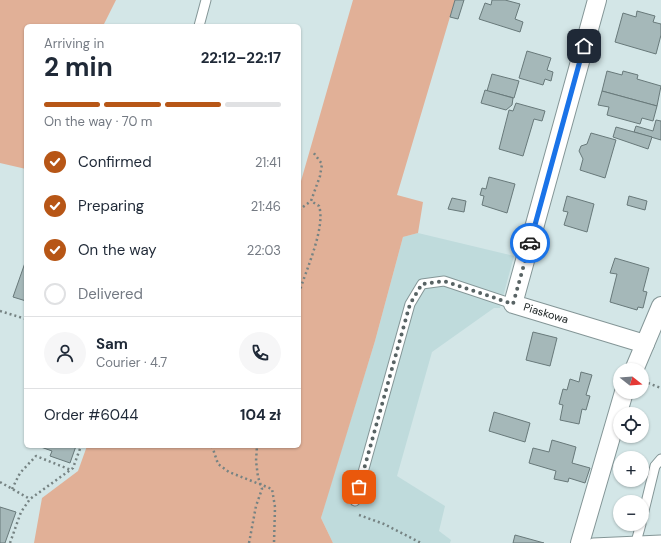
<!DOCTYPE html>
<html lang="en">
<head>
<meta charset="utf-8">
<style>
  :root { --surface:#fff; --page:#f6f6f7; --text:#1f2937; --muted:#747a83; --line:#e0e1e3; --accent:#b75616 }
  body { margin:0; font-family:"DM Sans",sans-serif; background:var(--page); color:var(--text); height:100vh; display:flex; flex-direction:column; font-size:15px; white-space:nowrap }
  * { box-sizing:border-box; margin:0 }
  p { font-size:13px; color:var(--muted) }
  .icon { flex:none; width:22px; height:22px; fill:none; stroke:currentColor; stroke-width:2; stroke-linecap:round; stroke-linejoin:round }
  .map { position:relative; flex:1; overflow:hidden }
  .details { position:absolute; left:24px; top:24px; width:277px; height:424px; display:flex; flex-direction:column; background:var(--surface); border-radius:6px; box-shadow:0 1px 3px #0004 }
  .details>* { flex:none }
  .needle { width:26px; rotate:107deg }
  .controls { position:absolute; left:613px; top:363px; display:grid; gap:8px }
  .controls a { display:grid; place-items:center; width:36px; height:36px; border-radius:50%; background:var(--surface); box-shadow:0 1px 3px #0004; font-size:20px }
  .pin { position:absolute; display:grid; place-items:center; width:34px; height:34px; color:#fff; margin:-17px; border-radius:8px; box-shadow:0 2px 6px #0006 }
  .courier { position:absolute; display:grid; place-items:center; width:40px; height:40px; margin:-20px; border:3px solid #1a73e8; border-radius:50%; background:#fff; color:#222; box-shadow:0 1px 5px #0007 }
  .overview em { font-style:normal; font-weight:700 }
  .overview div { display:flex; flex-direction:column-reverse }
  .overview { display:flex; align-items:center; justify-content:space-between; height:68px; padding:0 20px }
  h1 { font-size:26px; font-weight:700; line-height:30px }
  .bar { display:grid; grid-template-columns:repeat(4,1fr); gap:6px 4px; align-content:center; height:48px; padding:0 20px }
  .bar i { height:5px; border-radius:3px; background:var(--line) }
  .bar .selected { background:var(--accent) }
  .bar p { grid-column:span 4 }
  .line { display:flex; align-items:center; gap:10px; padding:0 20px; border-top:1px solid var(--line) }
  .line div { flex:1 }
  .round { display:grid; place-items:center; flex:none; width:42px; height:42px; border-radius:21px; background:var(--page) }
  ol { padding:0 20px; list-style:none }
  li { display:flex; align-items:center; gap:12px; height:44px }
  li p { margin-inline-start:auto }
  li .icon { padding:4px; border-radius:50%; background:var(--accent); color:#fff; stroke-width:4 }
  li:last-child { color:var(--muted) }
  li i { width:22px; height:22px; border:2px solid var(--line); border-radius:50% }
  .map>svg:first-child { display:block }
  .built { fill:#bfdbdc }
  .green { fill:#e1b097 }
  .building { fill:#a5b8b9; stroke:#68797a }
  .lines { fill:none; stroke-linecap:round; stroke-linejoin:round }
  .service-casing { stroke:#849697; stroke-width:11 }
  .minor-casing { stroke:#849697; stroke-width:20 }
  .path { stroke:#768383; stroke-width:2.5; stroke-dasharray:2 3; stroke-linecap:butt }
  .service { stroke:#fff; stroke-width:9 }
  .minor { stroke:#fff; stroke-width:18 }
  .done { stroke:#586364; stroke-width:4; stroke-dasharray:0 7.2 }
  .route { stroke:#1a73e8; stroke-width:5 }
  .labels { text-anchor:middle; stroke-width:3; stroke-linejoin:round; paint-order:stroke }
  .street-label { font-size:11px; fill:#161d1d; stroke:#fff }
</style>
</head>
<body>
<div class="map">
<svg width="661" height="543" viewBox="0 0 661 543">
  <rect width="100%" height="100%" fill="#d3e6e7"/>
  <!-- built -->
  <path class="built" d="M418 233 514 256 500 308H494L432 352 397 476 445 506 439 531 451 540 450 543H333L321 518 328 493 375 341 403 237Z"/>
  <!-- green -->
  <g class="green">
    <path d="M0 0H116L103 26H26V169L0 163Z"/>
    <path d="M353 0H455L397 195 423 202 418 233 403 237 375 341 321 518 333 543H34L42 498 78 471 87 446H299V188Z"/>
  </g>
  <!-- building -->
  <g class="building">
    <path d="M455 0H464L458 19 450 17Z"/>
    <path d="M492 0H505L520 4 515 19 523 22 520 32 479 19 485 3 491 5Z"/>
    <path d="M637 11 655 16 653 22 661 24V35L656 54 615 42 623 13 636 17Z"/>
    <path d="M527 51 551 58 547 70 553 72 551 81 545 79 543 85 519 78Z"/>
    <path d="M607 71 622 75 623 71 638 75 637 79 661 86 657 106 602 91Z"/>
    <path d="M492 74 519 81 514 98 487 91Z"/>
    <path d="M485 90 513 98 512 105 506 110 481 103Z"/>
    <path d="M602 91 657 106 653 121 642 118 640 124 607 115 609 107 598 105Z"/>
    <path d="M516 103 545 111 542 121 534 119 523 156 499 149 509 110 513 111Z"/>
    <path d="M656 120 661 121V140L634 132 636 126 653 131Z"/>
    <path d="M616 127 652 137 648 149 613 137Z"/>
    <path d="M591 133 616 140 605 178 580 170 583 159 579 151 581 146 587 144Z"/>
    <path d="M489 177 515 184 507 213 482 205 484 196 480 195 482 188 486 189Z"/>
    <path d="M567 196 594 204 587 232 564 225 568 212 563 211Z"/>
    <path d="M629 196 647 201 645 210 627 205Z"/>
    <path d="M452 198 466 201 464 212 448 209Z"/>
    <path d="M615 258 649 268 643 291 647 292 643 308 638 307 637 310 610 302 617 274 610 273Z"/>
    <path d="M26 260V301L13 297Z"/>
    <path d="M533 332 557 338 550 366 526 360Z"/>
    <path d="M581 372 592 375 586 395 590 396 586 410 582 409 579 424 560 420 563 405 559 404 563 389 567 390 570 379 579 382Z"/>
    <path d="M494 412 530 423 525 442 489 431Z"/>
    <path d="M552 440 576 447 572 463 590 468 585 483 569 478 568 482 554 479 556 471 529 463 533 448 549 452Z"/>
    <path d="M38 446H76L70 463 50 456 52 451Z"/>
    <path d="M0 507 16 512 5 543H0Z"/>
    <path d="M515 535 544 543H513Z"/>
  </g>
  <g class="lines">
    <defs>
      <g id="service">
        <path d="M199 26 206 0"/>
        <path d="M355 501 410 304 422 284 444 281 513 304"/>
        <path d="M642 519 655 466 661 459"/>
        <path d="M636 542 641 524"/>
        <path d="M593 543 661 540"/>
      </g>
      <g id="minor">
        <path d="M597 0 513 304 645 344"/>
        <path d="M634 370 661 306"/>
        <path d="M580 543 624 392"/>
      </g>
    </defs>
    <!-- service casing -->
    <use href="#service" class="service-casing"/>
    <!-- minor casing -->
    <use href="#minor" class="minor-casing"/>
    <!-- path -->
    <g class="path">
      <path d="M299 210 311 201"/>
      <path d="M299 293C306 270 326 227 319 206L311 201 320 176 322 164 313 152"/>
      <path d="M0 311 26 319"/>
      <path d="M648 383 661 388"/>
      <path d="M212 446 218 464 229 472 272 489 275 507 274 543"/>
      <path d="M0 482 30 499"/>
      <path d="M12 489 20 473 36 456 71 470"/>
      <path d="M359 515 384 524 421 543"/>
      <path d="M10 543 21 512 30 499 73 468 81 446"/>
      <path d="M249 543 256 506 262 489 258 477 256 461 257 446"/>
    </g>
    <!-- service -->
    <use href="#service" class="service"/>
    <!-- minor -->
    <use href="#minor" class="minor"/>
  </g>
  <g class="lines">
    <!-- done -->
    <path class="done" d="M359 487 410 304 422 284 444 281 513 304 530 243"/>
    <!-- route -->
    <path class="route" d="M530 243 584 46"/>
  </g>
  <g class="labels">
    <!-- street labels -->
    <g class="street-label">
      <text transform="translate(546 313) rotate(17)" y="4">Piaskowa</text>
    </g>
  </g>
</svg>
<div class="controls">
<a><svg class="needle" viewBox="-14 -14 28 28"><path d="M0-13l5 13h-10z" fill="#e53935"/><path d="M0 13l5-13h-10z" fill="#747a83"/></svg></a>
<a><svg class="icon" aria-label="locate" viewBox="0 0 24 24"><circle cx="12" cy="12" r="6"/><path d="M12 2v4M12 18v4M2 12h4M18 12h4"/></svg></a>
<a>+</a>
<a>−</a>
</div>
<div class="pin" style="left:359px;top:487px;background:#ea580c"><svg class="icon" aria-label="bag" viewBox="0 0 24 24"><path d="M5 8h14l-1 12H6zM9 8a3 3 0 0 1 6 0"/></svg></div>
<div class="pin" style="left:584px;top:46px;background:#1f2937"><svg class="icon" aria-label="home" viewBox="0 0 24 24"><path d="M3 11l9-7 9 7M6 9v11h12V9"/></svg></div>
<div class="courier" style="left:530px;top:243px"><svg class="icon" aria-label="car" viewBox="0 0 24 24"><path d="M5 17H2v-5l4-1 3-4h7l3 4 3 1v5h-3M9 17h6M6 11h13"/><circle cx="7" cy="17" r="2"/><circle cx="17" cy="17" r="2"/></svg></div>
<section class="details">
<div class="overview"><div><h1>2 min</h1><p>Arriving in</p></div><em>22:12–22:17</em></div>
<div class="bar"><i class="selected"></i><i class="selected"></i><i class="selected"></i><i></i><p>On the way · 70 m</p></div>
<ol>
<li><svg class="icon" aria-label="check" viewBox="0 0 24 24"><path d="M5 12l5 5 9-10"/></svg>Confirmed<p>21:41</p></li>
<li><svg class="icon" aria-label="check" viewBox="0 0 24 24"><path d="M5 12l5 5 9-10"/></svg>Preparing<p>21:46</p></li>
<li><svg class="icon" aria-label="check" viewBox="0 0 24 24"><path d="M5 12l5 5 9-10"/></svg>On the way<p>22:03</p></li>
<li><i></i>Delivered</li>
</ol>
<div class="line" style="height:72px"><a class="round"><svg class="icon" aria-label="person" viewBox="0 0 24 24"><circle cx="12" cy="8" r="4"/><path d="M4 21q1-7 8-7t8 7"/></svg></a><div><b>Sam</b><p>Courier · 4.7</p></div><a class="round"><svg class="icon" aria-label="phone" viewBox="0 0 24 24"><path d="M5 4h4l2 5-3 2q2 4 5 5l2-3 5 2v4C11 20 4 13 5 4z"/></svg></a></div>
<div class="line" style="height:52px"><div>Order #6044</div><b>104 zł</b></div>
</section>
</div>
</body>
</html>
